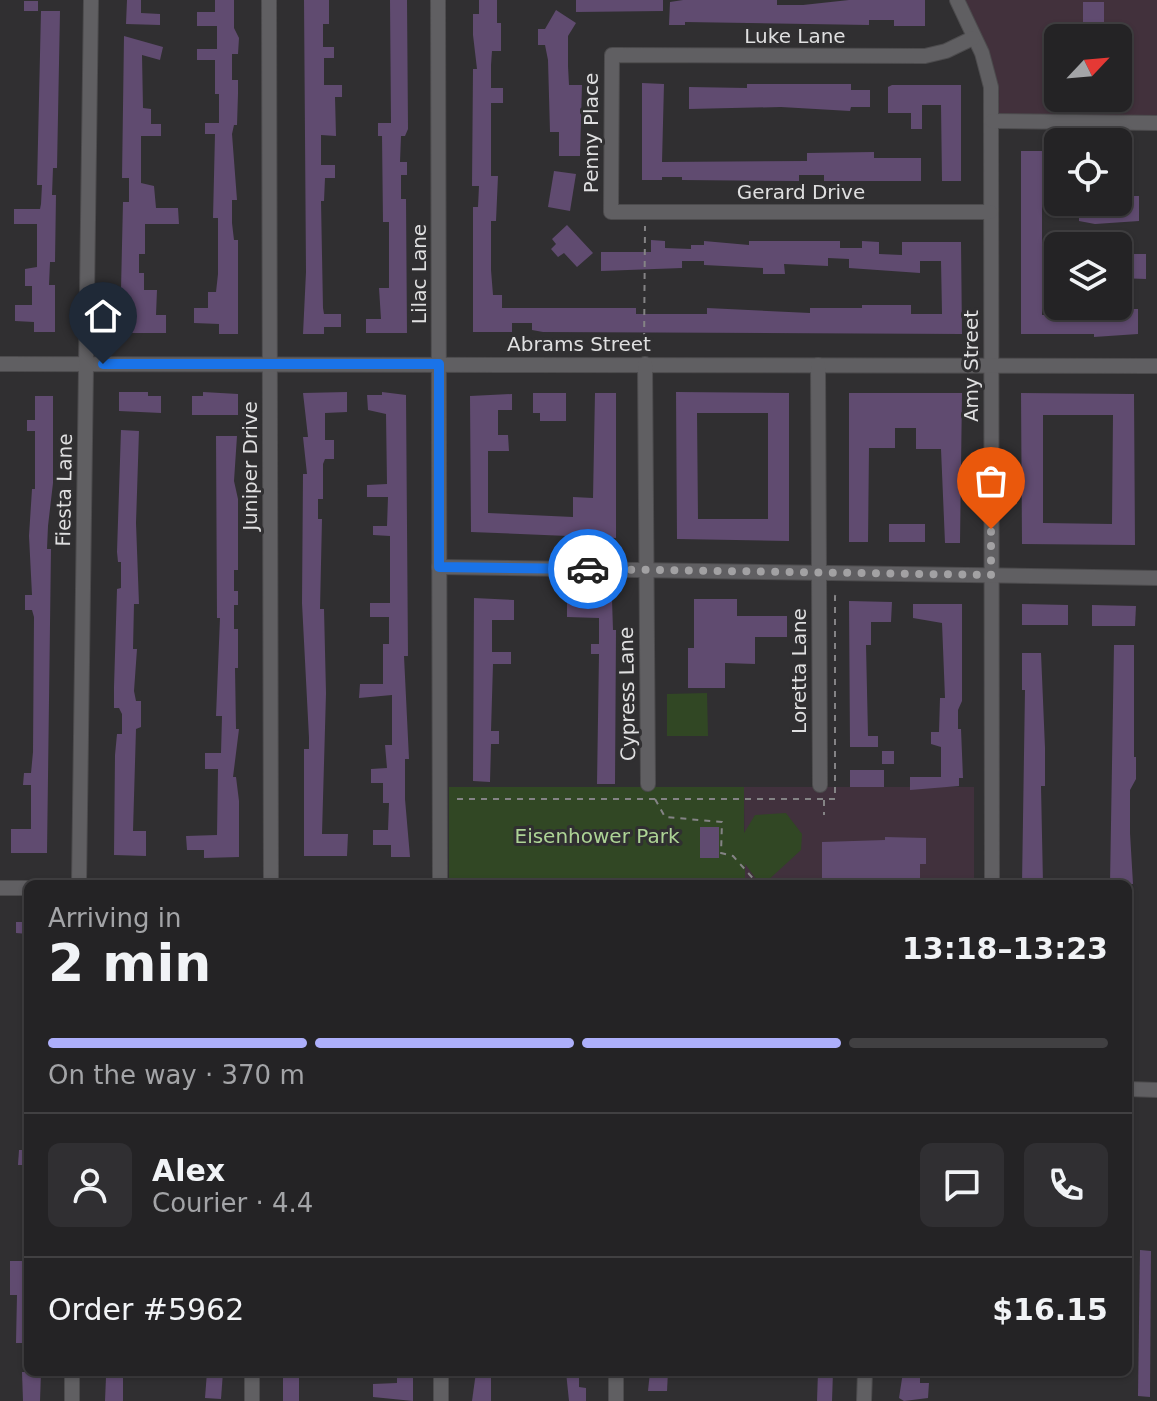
<!DOCTYPE html>
<html lang="en">
<head>
<meta charset="utf-8">
<style>
  :root { --surface:#242325; --page:#302f32; --text:#f1f3f6; --muted:#a3a4a7; --line:#414042; --accent:#adaffb }
  body { margin:0; font-family:"DejaVu Sans",sans-serif; background:var(--page); color:var(--text); height:100vh; display:flex; flex-direction:column; font-size:30px; white-space:nowrap }
  * { box-sizing:border-box; margin:0 }
  p { font-size:26px; color:var(--muted) }
  .icon { flex:none; width:44px; height:44px; fill:none; stroke:currentColor; stroke-width:2; stroke-linecap:round; stroke-linejoin:round }
  .map { position:relative; flex:1; overflow:hidden }
  .sheet { position:absolute; left:24px; top:880px; width:1108px; height:496px; display:flex; flex-direction:column; background:var(--surface); border-radius:12px; box-shadow:0 2px 6px #0004,0 0 0 2px var(--line) }
  .sheet>* { flex:none }
  .needle { width:52px; rotate:64deg }
  .controls { position:absolute; left:1044px; top:24px; display:grid; gap:16px }
  .controls a { display:grid; place-items:center; width:88px; height:88px; border-radius:12px; background:var(--surface); box-shadow:0 2px 6px #0004,0 0 0 2px var(--line); font-size:40px }
  .pin { position:absolute; display:grid; place-items:center; width:68px; height:68px; color:#fff; margin:-82px -34px; border-radius:50% 50% 50% 0; rotate:-45deg; box-shadow:0 0 8px #0007 }
  .pin .icon { rotate:45deg }
  .courier { position:absolute; display:grid; place-items:center; width:80px; height:80px; margin:-40px; border:6px solid #1a73e8; border-radius:50%; background:#fff; color:#222; box-shadow:0 2px 10px #0007 }
  .headline em { font-style:normal; font-weight:700 }
  .headline div { display:flex; flex-direction:column-reverse }
  .headline { display:flex; align-items:center; justify-content:space-between; height:136px; padding:0 24px }
  h1 { font-size:52px; font-weight:700; line-height:60px }
  .bar { display:grid; grid-template-columns:repeat(4,1fr); gap:12px 8px; align-content:center; height:96px; padding:0 24px }
  .bar i { height:10px; border-radius:6px; background:var(--line) }
  .bar .selected { background:var(--accent) }
  .bar p { grid-column:span 4 }
  .line { display:flex; align-items:center; gap:20px; padding:0 24px; border-top:2px solid var(--line) }
  .line div { flex:1 }
  .round { display:grid; place-items:center; flex:none; width:84px; height:84px; border-radius:12px; background:var(--page) }
  .map>svg:first-child { display:block }
  .commercial { fill:#42313c; fill-rule:evenodd }
  .education { fill:#41313d }
  .green { fill:#314724 }
  .building { fill:#604b70; fill-rule:evenodd }
  .lines { fill:none; stroke-linecap:round; stroke-linejoin:round }
  .minor-casing { stroke:#4c4b4d; stroke-width:16 }
  .path { stroke:#848385; stroke-width:2; stroke-dasharray:6 6; stroke-linecap:butt }
  .minor { stroke:#605f62; stroke-width:14 }
  .done { stroke:#a2a1a3; stroke-width:8; stroke-dasharray:0 14.4 }
  .route { stroke:#1a73e8; stroke-width:10 }
  .labels { text-anchor:middle; stroke-width:6; stroke-linejoin:round; paint-order:stroke }
  .street-label { font-size:20px; fill:#dfdfe0; stroke:#302f31 }
  .park-label { font-size:20px; fill:#add495; stroke:#302f31 }
</style>
</head>
<body>
<div class="map">
<svg width="1157" height="1401" viewBox="0 0 1157 1401">
  <rect width="100%" height="100%" fill="#302f31"/>
  <!-- commercial -->
  <path class="commercial" d="M957 0H1157V123L992 121 991 87ZM1058 38H1118V98H1058Z"/>
  <!-- education -->
  <path class="education" d="M744 787H974V884H745Z"/>
  <!-- green -->
  <g class="green">
    <path d="M707 693 708 736H667V694Z"/>
    <path d="M449 787H744V833L755 815 786 813 802 834 801 850 764 884H760L745 864V884H449Z"/>
  </g>
  <!-- building -->
  <g class="building">
    <path d="M127 0H141V13L160 14V25L126 24Z"/>
    <path d="M215 0H234V28L239 38 238 54H232V80H238V94L237 125H234L232 134 237 200H232V223L234 240H238V334H219V324L194 323V308H208V292H216L218 274V218H213L215 134H205V123H219V94H215V60H197V49H217V26H197V12H215Z"/>
    <path d="M304 0H329V24H323V47H334V58H324V85H342V97H335L336 136 321 135V165H335V178H325L324 201H321L323 308 324 314H341V327H324V334H303L306 272Z"/>
    <path d="M390 0H407L408 129 405 136H401L400 162H407V175H401V199H406L407 333H366V319H381L379 288H389V222H383L382 136H378V123H391Z"/>
    <path d="M479 0H497V23H501V51H492L491 65V88H503V103H491V176H498L496 221H491V270L493 295H502V308H636V314H707V308L810 313V308H862V305H911V314H942L941 261H920V273L849 268V259L828 258V266L784 264 785 274H763V268L704 265V261H682V268L601 271V252H651V240L665 241V248L691 249V245H704V241L749 245V241H840V248H862V241L879 242V254L902 255V242H961L962 334 543 332 532 330V323H512V332H473V207H478L479 186H472L473 69H477L473 35V14H479Z"/>
    <path d="M576 0H663V11L576 12Z"/>
    <path d="M683 0H777V5H803L849 0H925V26H894V20H869V25L685 22V25H669L670 2Z"/>
    <rect x="24" y="1" width="14" height="10"/>
    <path d="M1083 2H1104V22L1123 23 1122 38H1083Z"/>
    <path d="M556 10 576 23 568 36V66L569 85H582L580 156H559V132H550L548 60 545 45H538V29H545Z"/>
    <path d="M41 11H60L57 168H53L52 195H56L55 262H50L49 285H55V332H34V322L15 321V305H32V286H25V269L37 267V224H14V209H40L41 204 42 185H37Z"/>
    <path d="M124 36 163 47 160 60 142 55 143 108 151 109V124H161V136H141V183L154 186 156 208H178L179 224H145V254H139V273H144V290H157L156 315H166V333H120L123 202H129V178H122Z"/>
    <path d="M642 83 664 84 662 162 807 161V153L874 152V158H921V181H824V175H799V181L682 180V177H662V180H642Z"/>
    <path d="M747 84H851V90H870V107H851L850 111 781 107 689 109V87L747 88Z"/>
    <path d="M892 85H961V181H942L941 105H922V129H911V113H888V87Z"/>
    <rect x="1118" y="150" width="16" height="26"/>
    <path d="M1021 151H1058L1057 182H1042V245H1047V292H1042V315H1078V309H1138V334L1094 337V334H1021Z"/>
    <path d="M554 171 576 174 570 211 548 207Z"/>
    <path d="M1118 196H1139V221L1095 224 1079 221V202H1118Z"/>
    <path d="M567 225 593 253 577 267 564 253 558 257 551 249 556 244 552 239Z"/>
    <path d="M1118 254H1146V279L1118 278Z"/>
    <path d="M119 392H148V396H161V413L119 411Z"/>
    <path d="M203 392 238 394V415H192V396H203Z"/>
    <path d="M347 392V412L325 413V440H334V459H325L323 464V499H318V519H322L320 609H324L326 693 322 834H348L347 856H304V749H309V738L302 603 303 474H307L303 437H308L303 393Z"/>
    <path d="M382 392 406 395 408 656H404L409 759H405V799L410 857H391V845H373V830H388L389 803H383V783H371V769L387 768 385 745H392V695L359 698 360 684H383V644H389V617H370V603H390V536L373 535V526H387L388 497H367V485L387 484 386 414 368 410 367 395H382Z"/>
    <path d="M676 392 789 393V541L677 539ZM697 413H768V519H698Z"/>
    <path d="M533 393H566V421H540V413H533Z"/>
    <path d="M595 393H616V538L471 532 470 396 512 394V410H498V435H508L509 451H488V513L573 517V497L593 498Z"/>
    <path d="M849 393H962L960 543H945L941 449H916V428H895V448H869L868 542H849Z"/>
    <path d="M1021 393 1134 394 1135 545 1022 544ZM1043 415H1113L1112 524 1043 523Z"/>
    <path d="M35 396H53V483L48 526 47 549H51L47 853H11V829H31V785H23L24 773H31L33 752 34 617 32 610H25V595H32L29 536 32 489H35V431H27V420H35Z"/>
    <path d="M121 430 139 431 136 523 139 604H134L133 649H137L134 691 136 701H141V727L136 729 133 831H146V856L114 855 115 755 117 734H122V714L119 708H114V687L117 589 121 588V562H118L117 552Z"/>
    <path d="M216 436H237L234 481 238 499V570H234V591H238V605H234V629H238V668H235L236 729H239L233 777H236L239 801V857L204 858V850H187L186 836 217 835 218 769H205V753H221L222 716H216L220 618H217Z"/>
    <rect x="889" y="524" width="36" height="18"/>
    <path d="M474 598 514 600V620H492V652H511V664H493L491 731H499V744H491L490 782 473 781Z"/>
    <path d="M694 599H737V616H787V637H755V664L725 663V688H688V648H694Z"/>
    <path d="M587 600H612L613 630H616L615 784H597L599 654H591V644H599V618L567 617V603H587Z"/>
    <path d="M849 601 892 602 891 622H871V645H866L868 736H878V747H850Z"/>
    <path d="M913 604H962V701L958 710V729H961L963 778H959V786L910 790V777H941V747L931 744V732H939L940 698H945L942 623 913 618Z"/>
    <path d="M1022 604 1068 605V625H1022Z"/>
    <path d="M1092 605 1136 606 1135 626H1092Z"/>
    <path d="M1114 645H1134V757H1136V779L1130 790V833L1133 884H1110Z"/>
    <path d="M1022 653H1041L1045 748V786H1041L1043 884H1022L1025 690H1022Z"/>
    <rect x="882" y="751" width="12" height="13"/>
    <rect x="850" y="770" width="34" height="17"/>
    <rect x="700" y="827" width="19" height="31"/>
    <path d="M885 837 926 838V864H920V884H822V842L885 840Z"/>
    <path d="M16 922H28V934L16 933Z"/>
    <path d="M19 1150H28V1165H18Z"/>
    <path d="M1140 1250 1151 1251 1150 1397 1138 1396Z"/>
    <path d="M10 1261H28V1343H16L17 1295H10Z"/>
    <path d="M22 1372H41L40 1401H23Z"/>
    <path d="M207 1372H223L221 1399 205 1398Z"/>
    <rect x="283" y="1372" width="16" height="29"/>
    <path d="M397 1372H413V1401L373 1397V1384L397 1383Z"/>
    <path d="M476 1372H491V1401H472Z"/>
    <path d="M566 1372H579V1387L586 1388V1401H569Z"/>
    <path d="M650 1372H668L667 1391H648Z"/>
    <path d="M818 1372H833L832 1401H817Z"/>
    <path d="M903 1372H920V1383H929L928 1398 904 1401 899 1398Z"/>
    <path d="M106 1377H123V1401H105Z"/>
  </g>
  <g class="lines">
    <defs>
      <g id="minor">
        <path d="M269 0 271 884"/>
        <path d="M438 0 440 884"/>
        <path d="M957 0 982 53 991 87 992 884"/>
        <path d="M973 38 946 51 925 56 612 55 611 212H990"/>
        <path d="M992 121 1157 123"/>
        <path d="M0 364 1157 366"/>
        <path d="M645 364 648 784"/>
        <path d="M818 365 820 785"/>
        <path d="M439 567 1157 578"/>
        <path d="M79 884 91 0"/>
        <path d="M0 888H28"/>
        <path d="M1128 1089 1157 1090"/>
        <path d="M441 1372V1401"/>
        <path d="M72 1401V1372"/>
        <path d="M252 1401V1372"/>
        <path d="M616 1401V1372"/>
        <path d="M864 1401 865 1372"/>
      </g>
    </defs>
    <!-- minor casing -->
    <use href="#minor" class="minor-casing"/>
    <!-- path -->
    <g class="path">
      <path d="M644 351 645 226"/>
      <path d="M457 799H835V596L838 590"/>
      <path d="M655 799 665 817 722 822 721 853 733 856 758 884"/>
      <path d="M824 800V815"/>
    </g>
    <!-- minor -->
    <use href="#minor" class="minor"/>
  </g>
  <g class="lines">
    <!-- done -->
    <path class="done" d="M588 569 991 575V529"/>
    <!-- route -->
    <path class="route" d="M103 364H439V567L588 569"/>
  </g>
  <g class="labels">
    <!-- street labels -->
    <g class="street-label">
      <text x="795" y="43">Luke Lane</text>
      <text transform="translate(591 133) rotate(-90)" y="7">Penny Place</text>
      <text x="801" y="199">Gerard Drive</text>
      <text transform="translate(419 274) rotate(-90)" y="7">Lilac Lane</text>
      <text x="579" y="351">Abrams Street</text>
      <text transform="translate(971 366) rotate(-90)" y="7">Amy Street</text>
      <text transform="translate(250 466) rotate(-90)" y="7">Juniper Drive</text>
      <text transform="translate(64 490) rotate(-89)" y="7">Fiesta Lane</text>
      <text transform="translate(799 671) rotate(-90)" y="7">Loretta Lane</text>
      <text transform="translate(627 694) rotate(-91)" y="7">Cypress Lane</text>
    </g>
    <!-- park labels -->
    <g class="park-label">
      <text x="597" y="843">Eisenhower Park</text>
    </g>
  </g>
</svg>
<div class="controls">
<a><svg class="needle" viewBox="-14 -14 28 28"><path d="M0-13l5 13h-10z" fill="#e53935"/><path d="M0 13l5-13h-10z" fill="#a3a4a7"/></svg></a>
<a><svg class="icon" aria-label="locate" viewBox="0 0 24 24"><circle cx="12" cy="12" r="6"/><path d="M12 2v4M12 18v4M2 12h4M18 12h4"/></svg></a>
<a><svg class="icon" aria-label="layers" viewBox="0 0 24 24"><path d="M12 4l9 5-9 5-9-5zM3 14l9 5 9-5"/></svg></a>
</div>
<div class="pin" style="left:991px;top:529px;background:#ea580c"><svg class="icon" aria-label="bag" viewBox="0 0 24 24"><path d="M5 8h14l-1 12H6zM9 8a3 3 0 0 1 6 0"/></svg></div>
<div class="pin" style="left:103px;top:364px;background:#1f2937"><svg class="icon" aria-label="home" viewBox="0 0 24 24"><path d="M3 11l9-7 9 7M6 9v11h12V9"/></svg></div>
<div class="courier" style="left:588px;top:569px"><svg class="icon" aria-label="car" viewBox="0 0 24 24"><path d="M5 17H2v-5l4-1 3-4h7l3 4 3 1v5h-3M9 17h6M6 11h13"/><circle cx="7" cy="17" r="2"/><circle cx="17" cy="17" r="2"/></svg></div>
<section class="sheet">
<div class="headline"><div><h1>2 min</h1><p>Arriving in</p></div><em>13:18–13:23</em></div>
<div class="bar"><i class="selected"></i><i class="selected"></i><i class="selected"></i><i></i><p>On the way · 370 m</p></div>
<div class="line" style="height:144px"><a class="round"><svg class="icon" aria-label="person" viewBox="0 0 24 24"><circle cx="12" cy="8" r="4"/><path d="M4 21q1-7 8-7t8 7"/></svg></a><div><b>Alex</b><p>Courier · 4.4</p></div><a class="round"><svg class="icon" aria-label="chat" viewBox="0 0 24 24"><path d="M4 5h16v11H9l-5 4z"/></svg></a><a class="round"><svg class="icon" aria-label="phone" viewBox="0 0 24 24"><path d="M5 4h4l2 5-3 2q2 4 5 5l2-3 5 2v4C11 20 4 13 5 4z"/></svg></a></div>
<div class="line" style="height:104px"><div>Order #5962</div><b>$16.15</b></div>
</section>
</div>
</body>
</html>
